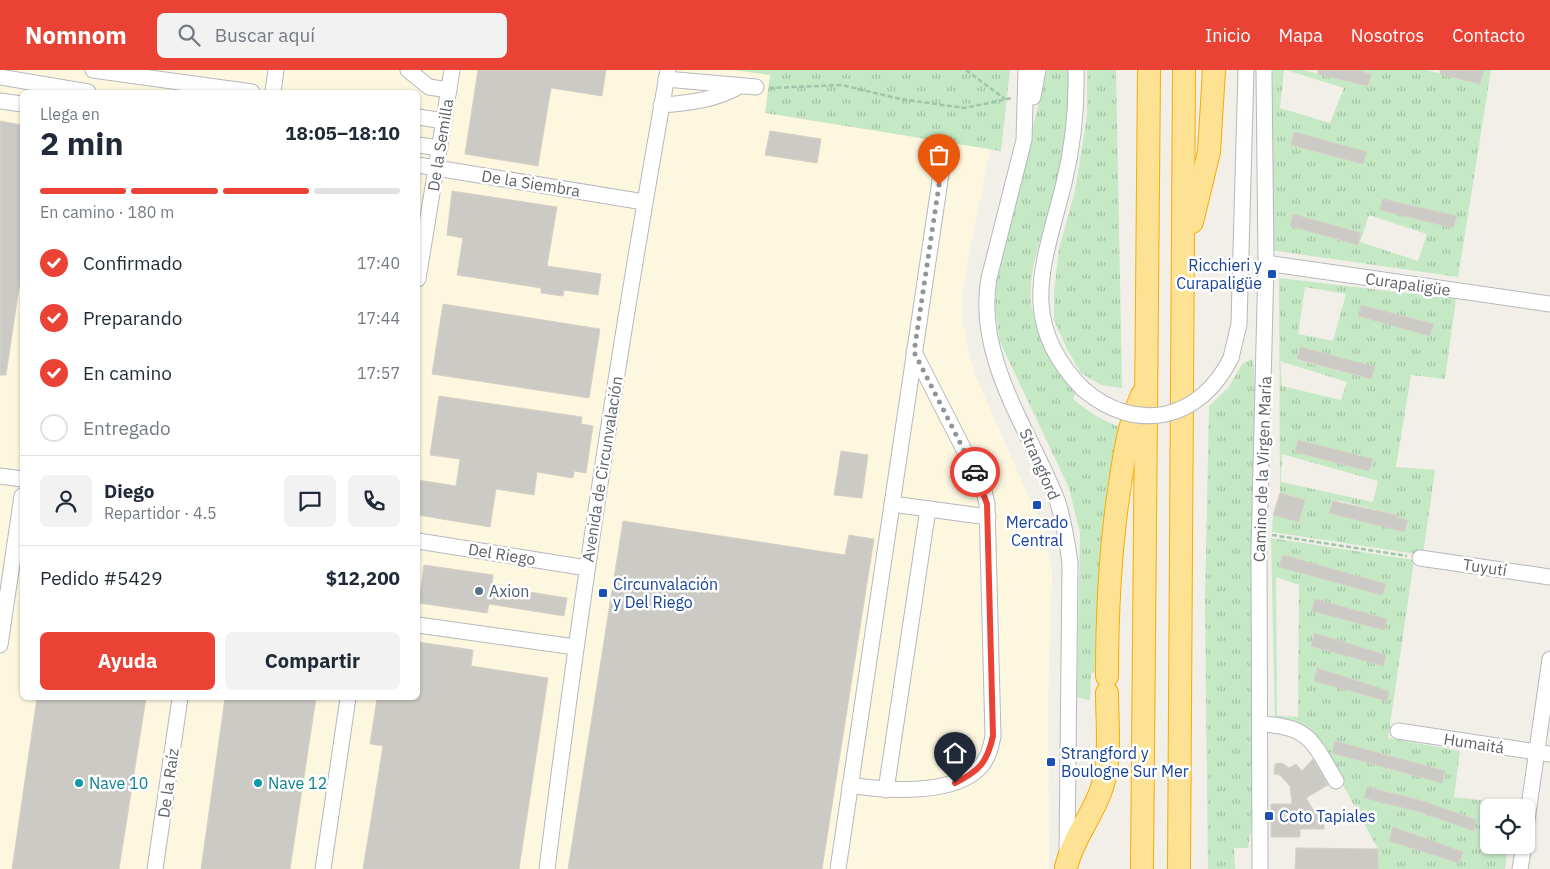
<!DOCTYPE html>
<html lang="es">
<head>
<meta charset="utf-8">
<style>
  :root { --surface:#fff; --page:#f2f2f3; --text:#1f2937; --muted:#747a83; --line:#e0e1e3; --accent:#ea4335 }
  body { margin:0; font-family:"IBM Plex Sans",sans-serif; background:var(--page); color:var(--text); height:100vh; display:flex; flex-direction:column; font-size:19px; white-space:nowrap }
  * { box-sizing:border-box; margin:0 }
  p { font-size:16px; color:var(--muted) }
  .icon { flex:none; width:28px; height:28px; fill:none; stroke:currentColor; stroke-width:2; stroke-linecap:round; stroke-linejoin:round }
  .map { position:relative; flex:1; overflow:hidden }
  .panel { position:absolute; left:20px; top:20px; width:400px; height:610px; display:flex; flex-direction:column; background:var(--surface); border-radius:8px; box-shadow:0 1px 4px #0004 }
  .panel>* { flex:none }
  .buttons { position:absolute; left:1480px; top:729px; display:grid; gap:10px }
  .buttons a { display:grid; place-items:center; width:55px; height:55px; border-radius:8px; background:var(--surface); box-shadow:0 1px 4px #0004; font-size:25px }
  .pin { position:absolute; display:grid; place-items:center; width:42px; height:42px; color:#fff; margin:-51px -21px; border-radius:50% 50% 50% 0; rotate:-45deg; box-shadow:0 0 5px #0007 }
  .pin .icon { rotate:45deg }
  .courier { position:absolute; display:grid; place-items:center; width:50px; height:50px; margin:-25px; border:4px solid #ea4335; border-radius:50%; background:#fff; color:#222; box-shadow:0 1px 6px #0007 }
  .headline em { font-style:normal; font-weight:700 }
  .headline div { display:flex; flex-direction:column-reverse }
  .headline { display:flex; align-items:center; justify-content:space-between; height:85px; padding:0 20px }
  h1 { font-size:32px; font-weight:700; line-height:38px }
  .bar { display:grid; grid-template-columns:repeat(4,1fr); gap:8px 5px; align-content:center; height:60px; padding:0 20px }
  .bar i { height:6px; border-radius:4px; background:var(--line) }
  .bar .current { background:var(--accent) }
  .bar p { grid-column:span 4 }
  .line { display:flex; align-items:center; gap:12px; padding:0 20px; border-top:1px solid var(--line) }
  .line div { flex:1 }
  .round { display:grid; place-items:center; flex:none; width:52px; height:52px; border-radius:8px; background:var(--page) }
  ol { padding:0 20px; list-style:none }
  li { display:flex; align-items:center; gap:15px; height:55px }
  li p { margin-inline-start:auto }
  li .icon { padding:5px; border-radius:50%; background:var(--accent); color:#fff; stroke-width:4 }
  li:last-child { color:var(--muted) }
  li i { width:28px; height:28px; border:2px solid var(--line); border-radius:50% }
  .primary-button { display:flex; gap:10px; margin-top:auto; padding:10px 20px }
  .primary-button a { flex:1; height:58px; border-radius:8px; background:var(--accent); color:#fff; font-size:20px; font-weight:700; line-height:58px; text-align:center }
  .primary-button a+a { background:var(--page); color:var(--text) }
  header { display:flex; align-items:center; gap:30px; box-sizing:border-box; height:70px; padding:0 25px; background:var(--accent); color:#fff }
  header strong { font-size:24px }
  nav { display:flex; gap:28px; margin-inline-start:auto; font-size:18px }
  .search { width:350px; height:45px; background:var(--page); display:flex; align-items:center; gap:12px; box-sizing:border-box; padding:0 18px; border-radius:8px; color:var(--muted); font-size:19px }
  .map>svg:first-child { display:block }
  .commercial { fill:#fef7e0; fill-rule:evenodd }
  .grass { fill:url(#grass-tufts); fill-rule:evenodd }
  .building { fill:#cccac5; stroke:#d6d1c6 }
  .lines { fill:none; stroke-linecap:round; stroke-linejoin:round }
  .minor-casing { stroke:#b5b8bc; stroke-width:17 }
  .highway-casing { stroke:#f9ab00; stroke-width:24 }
  .path { stroke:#9cc7a9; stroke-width:2.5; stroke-dasharray:5 2.5; stroke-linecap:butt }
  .minor { stroke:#fff; stroke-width:15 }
  .highway { stroke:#fde293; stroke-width:22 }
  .minor-bridge-casing { stroke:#b5b8bc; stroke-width:17; stroke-linecap:butt }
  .minor-bridge { stroke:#fff; stroke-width:15 }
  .done { stroke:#929495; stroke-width:5; stroke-dasharray:0 9 }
  .route { stroke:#ea4335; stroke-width:6 }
  .transit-dot { fill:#1a4fb4; stroke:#fff; stroke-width:2 }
  .service-dot { fill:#5c6f8a; stroke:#fff; stroke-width:2 }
  .culture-dot { fill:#0f9aa8; stroke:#fff; stroke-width:2 }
  .labels { text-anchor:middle; stroke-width:5; stroke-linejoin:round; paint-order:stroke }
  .street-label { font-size:16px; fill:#5f6368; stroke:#fff }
  .transit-label { font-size:16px; fill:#164399; stroke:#fff; text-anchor:start }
  .service-label { font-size:16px; fill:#4e5e75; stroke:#fff; text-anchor:start }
  .culture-label { font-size:16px; fill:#0d838f; stroke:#fff; text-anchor:start }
</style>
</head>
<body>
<header>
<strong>Nomnom</strong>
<div class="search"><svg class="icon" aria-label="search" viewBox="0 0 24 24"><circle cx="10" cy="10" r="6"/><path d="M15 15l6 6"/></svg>Buscar aquí</div>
<nav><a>Inicio</a><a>Mapa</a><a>Nosotros</a><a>Contacto</a></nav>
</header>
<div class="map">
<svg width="1550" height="799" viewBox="0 0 1550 799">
  <defs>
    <pattern id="grass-tufts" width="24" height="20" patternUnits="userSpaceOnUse" patternTransform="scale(1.25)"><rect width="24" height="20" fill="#c5e8c5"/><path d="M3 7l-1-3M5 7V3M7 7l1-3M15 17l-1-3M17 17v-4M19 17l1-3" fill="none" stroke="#a3c0a4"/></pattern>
  </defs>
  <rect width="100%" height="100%" fill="#f1efe8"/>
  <!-- commercial -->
  <path class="commercial" d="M0 0H1006L969 185 962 226V246L967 276 975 305 1044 461 1052 503 1048 630 1049 799H0ZM22 22H418V628H22Z"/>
  <!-- grass -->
  <g class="grass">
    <path d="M734 0H1010L1001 81 765 43 770 5Z"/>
    <path d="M1047 0H1072C1071 39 1070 80 1058 118 1046 155 1028 192 1031 232 1032 255 1064 299 1077 320L1073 329C1089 343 1105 352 1125 359L1100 601 1091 603 1090 630 1077 627 1080 463 1069 418 1000 272 995 238 997 201Z"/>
    <path d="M1087 0H1116L1122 318 1101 315 1081 303 1067 279 1054 250V223L1059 179 1075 121 1087 46Z"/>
    <path d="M1273 0H1284L1280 38 1330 53 1344 18 1286 0H1303L1368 16 1371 4 1357 0H1426L1480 14 1484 1 1479 0H1491L1458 207 1270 180ZM1294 63 1366 82 1363 94 1291 75ZM1382 129 1453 158 1380 140ZM1293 144 1361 163 1357 175 1290 156ZM1369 145 1427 164 1418 191 1360 172Z"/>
    <path d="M1279 208 1456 229 1445 309 1411 305 1396 397 1435 400 1423 485 1272 462 1273 445 1299 452 1305 430 1280 423ZM1305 217 1346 224 1333 271 1298 264ZM1361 235 1434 254 1430 265 1358 246ZM1300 277 1374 298 1371 309 1297 290ZM1280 291 1347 312 1341 330 1282 316ZM1298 370 1372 389 1369 401 1295 382ZM1282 384 1378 411 1373 432 1281 412ZM1333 431H1341L1396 445V447L1408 450 1404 462 1330 443Z"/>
    <path d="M1253 289 1257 333 1252 753 1248 778H1234L1235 799H1208L1205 535 1209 336 1228 318 1243 293Z"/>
    <path d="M1271 468 1414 490 1388 668 1460 681 1454 727 1514 734V737L1489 738V775H1508L1505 799H1378V779L1316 665 1303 656 1275 651ZM1283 486 1386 514 1382 525 1280 497ZM1276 507 1299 515 1298 647 1277 646ZM1315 530 1387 549 1384 559 1312 541ZM1313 563 1386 585 1383 596 1311 576ZM1316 599 1389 621 1387 631 1314 611ZM1335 671 1445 701 1442 712 1332 683ZM1367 717 1423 731 1476 750 1473 760 1420 742 1364 728ZM1393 757 1463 782 1459 793 1389 771Z"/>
  </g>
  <!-- building -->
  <g class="building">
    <path d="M478 0H606L602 26 551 18 538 96 465 84Z"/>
    <path d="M1318 0H1357L1371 4 1368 16 1318 4Z"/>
    <path d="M1440 0H1484L1480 14 1440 4Z"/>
    <path d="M0 51 22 55V198L6 305H0Z"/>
    <path d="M770 61 821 69 817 93 765 85Z"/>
    <path d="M1294 62 1367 82 1363 94 1291 75Z"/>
    <path d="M452 121 557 137 547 196 601 204 598 225 564 220 563 226 541 223V218L457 205 463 168 447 165Z"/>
    <path d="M1382 129 1457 146 1453 158 1380 140Z"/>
    <path d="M1293 144 1361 163 1358 175 1290 156Z"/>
    <path d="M443 234 600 259 589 328 432 304Z"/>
    <path d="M1361 235 1434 254 1430 266 1358 246Z"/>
    <path d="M1300 277 1375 297 1371 309 1297 289Z"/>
    <path d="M439 326 582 347 581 354 593 356 586 403 574 401 573 408 537 402 534 425 496 419 490 457 418 445V410L456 416 460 389 430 385Z"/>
    <path d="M1298 370 1373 389 1369 401 1295 382Z"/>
    <path d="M841 381 868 385 862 428 834 425Z"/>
    <path d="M1280 423 1305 430 1299 452 1273 445Z"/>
    <path d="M1333 431 1396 445V447L1408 450 1404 462 1329 443Z"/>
    <path d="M623 451 845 485 849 465 874 469 822 799H568Z"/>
    <path d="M1283 485 1386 514 1382 525 1279 497Z"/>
    <path d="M424 495 493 505 492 516 567 528 564 546 489 534 487 543 419 533Z"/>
    <path d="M1315 529 1387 549 1384 560 1312 541Z"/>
    <path d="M1314 563 1386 585 1383 596 1311 576Z"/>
    <path d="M418 572 473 580 471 596 548 608 519 799H363L383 676 370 674 377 628H418Z"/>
    <path d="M1317 598 1389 621 1387 631 1314 611Z"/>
    <path d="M37 628H146L119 799H12Z"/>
    <path d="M225 628H316L290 799H201Z"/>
    <path d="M1335 671 1445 701 1442 713 1332 683Z"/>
    <path d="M1313 689 1328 715 1306 728 1315 743H1324V759H1300V767H1271V734H1292L1290 716 1280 705 1274 704 1275 694 1282 693 1289 698 1296 694 1302 701Z"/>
    <path d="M1367 717 1423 731 1476 750 1474 761 1420 742 1364 728Z"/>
    <path d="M1393 757 1463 782 1459 793 1389 771Z"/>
    <path d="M1296 778 1378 779V799H1295Z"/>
  </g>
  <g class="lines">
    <defs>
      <g id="minor">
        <path d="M93 0 252 22"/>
        <path d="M408 0 429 17 449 20"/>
        <path d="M1026 0 1024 70 989 208C975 288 1029 359 1057 430 1064 450 1067 472 1070 493L1067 783"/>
        <path d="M1076 0C1077 38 1073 76 1064 113 1044 194 1016 251 1083 319"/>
        <path d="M0 7 88 22"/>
        <path d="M666 9 756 17"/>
        <path d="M273 22 276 0"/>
        <path d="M1033 27 1038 0"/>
        <path d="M0 31 22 34"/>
        <path d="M661 35C690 33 715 30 740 16"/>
        <path d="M418 47 444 51"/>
        <path d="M418 75 440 78"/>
        <path d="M418 95 644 132"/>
        <path d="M1266 193 1550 234"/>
        <path d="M418 209 452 0"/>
        <path d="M1231 288 1239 254 1246 0"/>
        <path d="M0 406 22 409"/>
        <path d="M892 434 988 447"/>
        <path d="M418 471 587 498"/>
        <path d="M1420 488 1550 507"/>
        <path d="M418 555 575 577"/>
        <path d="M0 575 22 426"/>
        <path d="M1261 654C1310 656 1313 672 1336 711"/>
        <path d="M1398 661 1550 684"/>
        <path d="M850 715C886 721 957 726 982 695 989 686 991 676 993 666L987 434 983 417 914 282"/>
        <path d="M886 720 928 439"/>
        <path d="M1526 757 1550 589"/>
        <path d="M155 799 180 628"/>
        <path d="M323 799 348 628"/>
        <path d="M547 799C580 532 621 265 668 0"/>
        <path d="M838 799 942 97"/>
        <path d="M1260 799 1259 480 1266 193 1264 0"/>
        <path d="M1520 799 1524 775"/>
      </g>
      <g id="highway">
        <path d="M1192 152 1209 82 1214 0"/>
        <path d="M1107 606C1107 541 1110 478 1120 414 1125 381 1128 357 1142 325"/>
        <path d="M1066 797C1073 769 1090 749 1100 723 1112 693 1107 655 1107 623"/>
        <path d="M1142 799 1149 0"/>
        <path d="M1179 799 1184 0"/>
      </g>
    </defs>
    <!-- minor casing -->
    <use href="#minor" class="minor-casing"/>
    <!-- highway casing -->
    <use href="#highway" class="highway-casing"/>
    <!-- path -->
    <g class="path">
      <path d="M966 0 1005 29"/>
      <path d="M769 18 842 15 900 29 965 38 1012 28"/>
      <path d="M1272 465 1407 486"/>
    </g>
    <!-- minor -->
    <use href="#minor" class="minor"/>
    <!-- highway -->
    <use href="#highway" class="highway"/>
    <defs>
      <path id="minor-bridge" d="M1083 319C1137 365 1200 350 1231 288"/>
    </defs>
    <!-- minor-bridge casing -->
    <use href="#minor-bridge" class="minor-bridge-casing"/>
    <!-- minor-bridge -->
    <use href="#minor-bridge" class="minor-bridge"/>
  </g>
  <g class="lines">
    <!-- done -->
    <path class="done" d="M939 115 914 282 975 402"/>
    <!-- route -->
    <path class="route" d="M955 713C979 701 987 693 993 666L987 434 975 402"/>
  </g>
  <!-- markers -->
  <g class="transit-dot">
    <rect x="1267" y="199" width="10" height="10" rx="2.5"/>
    <rect x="1032" y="430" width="10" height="10" rx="2.5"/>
    <rect x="598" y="518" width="10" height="10" rx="2.5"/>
    <rect x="1046" y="687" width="10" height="10" rx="2.5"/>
    <rect x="1264" y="741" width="10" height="10" rx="2.5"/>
  </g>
  <circle class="service-dot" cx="479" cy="521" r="5"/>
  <g class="culture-dot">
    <circle cx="79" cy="713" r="5"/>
    <circle cx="258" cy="713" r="5"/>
  </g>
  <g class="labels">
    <!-- street labels -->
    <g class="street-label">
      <text transform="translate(440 75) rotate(-81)" y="6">De la Semilla</text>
      <text transform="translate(531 113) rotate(9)" y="6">De la Siembra</text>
      <text transform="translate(1408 214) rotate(8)" y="6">Curapaligüe</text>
      <text transform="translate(1040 394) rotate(66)" y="6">Strangford</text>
      <text transform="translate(602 399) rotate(-81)" y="6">Avenida de Circunvalación</text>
      <text transform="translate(1262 399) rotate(-88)" y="6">Camino de la Virgen María</text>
      <text transform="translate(502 484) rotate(9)" y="6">Del Riego</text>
      <text transform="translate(1485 497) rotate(8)" y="6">Tuyutí</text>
      <text transform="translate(1474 673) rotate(9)" y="6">Humaitá</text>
      <text transform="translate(168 713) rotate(-82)" y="6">De la Raíz</text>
    </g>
    <!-- transit labels -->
    <g class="transit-label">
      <text x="1262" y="201" text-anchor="end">Ricchieri y<tspan x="1262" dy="18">Curapaligüe</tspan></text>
      <text x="1037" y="458" text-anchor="middle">Mercado<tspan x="1037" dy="18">Central</tspan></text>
      <text x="613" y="520">Circunvalación<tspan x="613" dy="18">y Del Riego</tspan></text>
      <text x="1061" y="689">Strangford y<tspan x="1061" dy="18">Boulogne Sur Mer</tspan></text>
      <text x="1279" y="752">Coto Tapiales</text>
    </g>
    <!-- service labels -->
    <g class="service-label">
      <text x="489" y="527">Axion</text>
    </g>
    <!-- culture labels -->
    <g class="culture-label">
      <text x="89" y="719">Nave 10</text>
      <text x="268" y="719">Nave 12</text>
    </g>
  </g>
</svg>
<div class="buttons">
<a><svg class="icon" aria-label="locate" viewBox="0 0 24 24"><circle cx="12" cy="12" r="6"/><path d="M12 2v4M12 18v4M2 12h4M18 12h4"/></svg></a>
</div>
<div class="pin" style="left:939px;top:115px;background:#ea580c"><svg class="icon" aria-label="bag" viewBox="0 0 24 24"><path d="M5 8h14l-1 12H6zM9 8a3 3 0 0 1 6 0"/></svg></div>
<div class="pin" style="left:955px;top:713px;background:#1f2937"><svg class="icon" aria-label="home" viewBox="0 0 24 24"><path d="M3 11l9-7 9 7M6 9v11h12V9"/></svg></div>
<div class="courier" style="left:975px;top:402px"><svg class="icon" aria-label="car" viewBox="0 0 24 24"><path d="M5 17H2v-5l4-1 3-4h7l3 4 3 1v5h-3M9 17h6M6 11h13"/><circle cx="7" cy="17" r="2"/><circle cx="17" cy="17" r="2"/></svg></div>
<section class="panel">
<div class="headline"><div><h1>2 min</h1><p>Llega en</p></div><em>18:05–18:10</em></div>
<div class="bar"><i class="current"></i><i class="current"></i><i class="current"></i><i></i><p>En camino · 180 m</p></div>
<ol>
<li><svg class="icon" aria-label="check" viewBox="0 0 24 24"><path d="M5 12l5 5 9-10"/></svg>Confirmado<p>17:40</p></li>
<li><svg class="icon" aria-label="check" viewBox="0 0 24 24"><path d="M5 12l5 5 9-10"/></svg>Preparando<p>17:44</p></li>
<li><svg class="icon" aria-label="check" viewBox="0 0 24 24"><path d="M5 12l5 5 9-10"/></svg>En camino<p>17:57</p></li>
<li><i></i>Entregado</li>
</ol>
<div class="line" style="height:90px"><a class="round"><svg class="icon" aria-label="person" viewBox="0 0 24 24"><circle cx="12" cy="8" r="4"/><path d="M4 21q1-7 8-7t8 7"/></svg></a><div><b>Diego</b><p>Repartidor · 4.5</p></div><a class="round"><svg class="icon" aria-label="chat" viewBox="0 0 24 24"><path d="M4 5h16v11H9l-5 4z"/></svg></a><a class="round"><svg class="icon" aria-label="phone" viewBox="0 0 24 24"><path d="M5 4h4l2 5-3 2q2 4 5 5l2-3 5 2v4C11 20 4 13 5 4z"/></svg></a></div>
<div class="line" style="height:65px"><div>Pedido #5429</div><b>$12,200</b></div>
<div class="primary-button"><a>Ayuda</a><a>Compartir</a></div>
</section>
</div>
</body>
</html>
